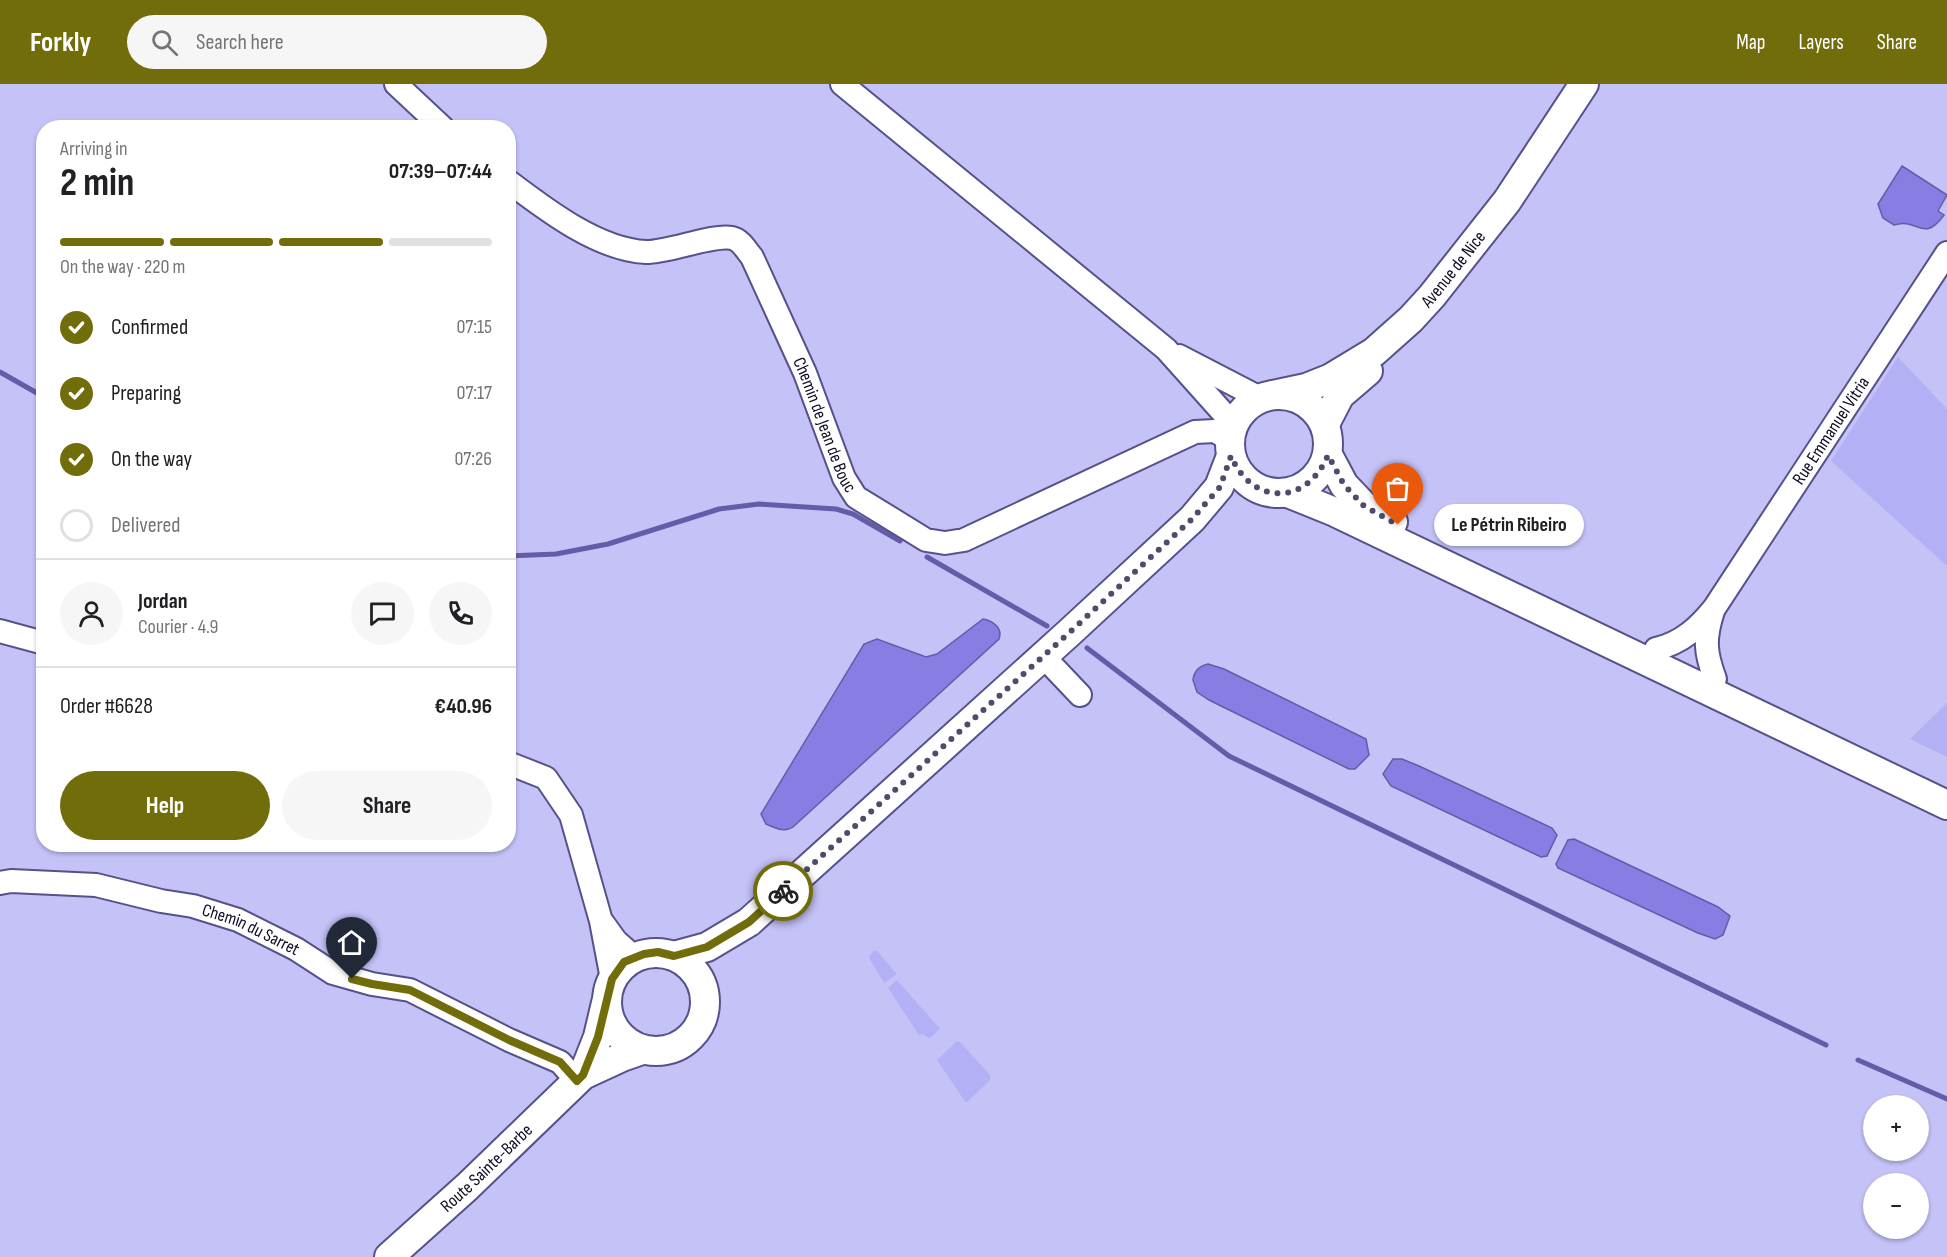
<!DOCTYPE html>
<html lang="en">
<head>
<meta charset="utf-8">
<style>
  :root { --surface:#fff; --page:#f6f6f6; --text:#202124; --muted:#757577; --line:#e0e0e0; --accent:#726d0b }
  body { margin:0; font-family:"Sofia Sans Condensed",sans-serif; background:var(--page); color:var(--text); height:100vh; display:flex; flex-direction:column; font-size:22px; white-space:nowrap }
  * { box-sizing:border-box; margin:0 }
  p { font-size:20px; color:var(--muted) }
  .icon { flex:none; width:33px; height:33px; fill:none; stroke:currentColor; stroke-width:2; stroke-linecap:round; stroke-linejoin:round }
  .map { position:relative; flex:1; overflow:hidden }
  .side { position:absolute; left:36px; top:36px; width:480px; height:732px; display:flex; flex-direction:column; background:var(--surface); border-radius:24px; box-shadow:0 2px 4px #0004 }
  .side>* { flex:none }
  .controls { position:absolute; left:1863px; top:1011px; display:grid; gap:12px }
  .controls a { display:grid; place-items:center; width:66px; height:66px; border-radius:50%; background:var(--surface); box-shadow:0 2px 4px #0004; font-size:30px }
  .pin { position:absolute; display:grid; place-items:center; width:51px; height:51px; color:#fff; margin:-62px -26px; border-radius:50% 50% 50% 0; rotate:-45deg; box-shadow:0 0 6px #0007 }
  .pin .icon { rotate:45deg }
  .courier { position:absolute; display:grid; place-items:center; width:60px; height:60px; margin:-30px; border:4px solid #726d0b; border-radius:50%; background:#fff; color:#222; box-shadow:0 2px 8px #0007 }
  .bubble { position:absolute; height:42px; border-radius:21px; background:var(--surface); box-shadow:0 2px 4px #0004; font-size:20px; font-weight:700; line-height:42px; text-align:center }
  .head em { font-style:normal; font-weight:700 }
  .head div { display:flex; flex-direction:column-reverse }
  .head { display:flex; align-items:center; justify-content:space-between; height:102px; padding:0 24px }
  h1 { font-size:39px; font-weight:700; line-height:45px }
  .bar { display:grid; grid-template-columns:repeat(4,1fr); gap:9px 6px; align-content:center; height:72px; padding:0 24px }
  .bar i { height:8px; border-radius:4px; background:var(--line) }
  .bar .current { background:var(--accent) }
  .bar p { grid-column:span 4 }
  .line { display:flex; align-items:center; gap:15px; padding:0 24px; border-top:2px solid var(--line) }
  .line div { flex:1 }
  .round { display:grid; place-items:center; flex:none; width:63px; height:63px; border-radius:32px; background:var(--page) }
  ol { padding:0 24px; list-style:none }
  li { display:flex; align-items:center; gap:18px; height:66px }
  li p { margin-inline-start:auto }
  li .icon { padding:6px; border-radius:50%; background:var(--accent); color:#fff; stroke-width:4 }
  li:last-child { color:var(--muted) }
  li i { width:33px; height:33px; border:3px solid var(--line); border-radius:50% }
  .button { display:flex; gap:12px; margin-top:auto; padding:12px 24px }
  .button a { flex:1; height:69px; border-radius:36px; background:var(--accent); color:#fff; font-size:24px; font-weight:700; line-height:69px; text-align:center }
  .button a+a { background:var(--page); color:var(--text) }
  header { display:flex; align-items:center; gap:36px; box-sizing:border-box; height:84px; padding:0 30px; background:var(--accent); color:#fff }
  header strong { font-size:28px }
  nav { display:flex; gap:33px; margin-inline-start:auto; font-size:21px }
  .search { width:420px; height:54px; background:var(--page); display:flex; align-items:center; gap:15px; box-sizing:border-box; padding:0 21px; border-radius:33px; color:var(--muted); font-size:22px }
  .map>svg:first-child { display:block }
  .green { fill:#b4b0f5 }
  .water { fill:#887de3; stroke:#645ba9; stroke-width:1.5 }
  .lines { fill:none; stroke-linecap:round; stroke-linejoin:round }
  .stream { stroke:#645ba9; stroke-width:5 }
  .minor-casing { stroke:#56518a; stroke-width:26 }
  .major-casing { stroke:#56518a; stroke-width:32 }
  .minor { stroke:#fff; stroke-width:22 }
  .major { stroke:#fff; stroke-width:28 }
  .done { stroke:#4e4c6d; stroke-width:6; stroke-dasharray:0 10.8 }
  .route { stroke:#726d0b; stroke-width:8 }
  .labels { text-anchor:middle; stroke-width:4.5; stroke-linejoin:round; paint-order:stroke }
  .street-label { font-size:18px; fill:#0f0c23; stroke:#e7e7fb }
</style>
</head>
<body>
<header>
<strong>Forkly</strong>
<div class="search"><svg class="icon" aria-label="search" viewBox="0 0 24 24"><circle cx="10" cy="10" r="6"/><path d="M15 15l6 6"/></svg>Search here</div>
<nav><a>Map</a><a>Layers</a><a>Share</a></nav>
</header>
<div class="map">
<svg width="1947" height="1173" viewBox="0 0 1947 1173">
  <rect width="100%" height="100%" fill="#c4c2f7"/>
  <!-- green -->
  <g class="green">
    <path d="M1898 273 1947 325V482L1831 377Z"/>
    <path d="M1947 619V673L1910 655Z"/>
    <path d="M876 866 897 890 884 899 869 874 872 868Z"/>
    <path d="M897 896 940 945 930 954 922 950 919 951 888 904Z"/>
    <path d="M957 957 960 958 990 991V996L966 1019 937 976Z"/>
  </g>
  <!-- water -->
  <g class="water">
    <path d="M1902 82 1947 111 1938 127 1944 131C1923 160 1918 133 1894 141L1883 134 1878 120Z"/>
    <path d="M983 535C993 537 1003 544 999 555L793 743C784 749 776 744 766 740L761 730 864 560 877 555 926 573 937 570Z"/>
    <path d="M1208 580 1224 585 1366 655 1369 671 1355 685H1349L1209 616 1197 608 1193 596C1194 587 1199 582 1208 580Z"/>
    <path d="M1393 675H1402L1419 682 1552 744 1557 751 1547 772 1541 773 1391 702 1383 690Z"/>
    <path d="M1574 755 1718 823 1730 832 1723 851 1715 855 1698 849 1558 784 1556 780 1568 756Z"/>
  </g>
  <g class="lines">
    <!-- stream -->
    <g class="stream">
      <path d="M0 288 44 313"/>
      <path d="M508 472 556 470 608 460 719 425 759 420 836 425 853 430 900 457"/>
      <path d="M927 473 1047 542"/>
      <path d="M1087 564 1229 672 1826 961"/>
      <path d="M1858 976 1947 1015"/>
    </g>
    <defs>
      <g id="minor">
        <path d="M396 0 443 44"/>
        <path d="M842 0 1166 265 1234 341"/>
        <path id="s1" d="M508 97C545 125 598 166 646 168 671 168 712 150 732 154 741 156 746 166 752 173L805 289 844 394 856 413 926 456 945 459 964 456 1195 348 1215 347 1230 356"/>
        <path d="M1179 272 1260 314"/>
        <path d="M1713 527C1704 555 1705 568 1715 595"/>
        <path d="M0 547 44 559"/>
        <path id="s2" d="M1656 565C1682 559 1699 543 1715 523L1947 169"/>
        <path d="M1043 572 1080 611"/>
        <path d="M508 679 546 694 571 731 601 837 612 895"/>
        <path id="s3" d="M0 799 11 797 96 801 161 817 193 822 238 836 296 865 333 889 372 900 410 906 509 956 560 978 577 997"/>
        <path d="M603 839 616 857 634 873"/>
      </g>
      <g id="major">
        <circle cx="1279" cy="360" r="49"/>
        <path id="s4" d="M1273 311 1306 304 1331 294 1374 268 1411 235 1432 212 1507 117 1584 0"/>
        <path d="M1325 340 1340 311 1368 287"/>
        <path d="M1328 371 1344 401 1364 422 1393 438"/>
        <path d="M1288 409 1335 428 1947 721"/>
        <circle cx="656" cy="918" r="49"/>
        <path d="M674 872 707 863 749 838 1070 548 1192 435 1219 403 1231 372"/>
        <path d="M583 991 598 953 606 919"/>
        <path id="s5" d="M389 1173 467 1103 583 991 622 973 642 966"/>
      </g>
    </defs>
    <!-- minor casing -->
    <use href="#minor" class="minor-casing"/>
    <!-- major casing -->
    <use href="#major" class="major-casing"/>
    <!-- minor -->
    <use href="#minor" class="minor"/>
    <!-- major -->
    <use href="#major" class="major"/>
  </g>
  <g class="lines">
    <!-- done -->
    <path class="done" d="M783 807 1070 548 1192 435 1220 403 1231 372C1252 422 1307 422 1328 371L1344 401 1364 422 1398 441"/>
    <!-- route -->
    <path class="route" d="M352 895 372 900 410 906 509 956 560 978 577 997 583 991 598 953 612 895 624 878 644 870 658 868 674 872 707 863 749 838 783 807"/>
  </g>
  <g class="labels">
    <!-- street labels -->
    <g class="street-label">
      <text dy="6" stroke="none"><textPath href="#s4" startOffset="226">Avenue de Nice</textPath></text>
      <text dy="6" stroke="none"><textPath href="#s1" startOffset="456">Chemin de Jean de Bouc</textPath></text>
      <text dy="6" stroke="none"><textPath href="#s2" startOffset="285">Rue Emmanuel Vitria</textPath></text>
      <text dy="6" stroke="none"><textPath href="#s3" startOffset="258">Chemin du Sarret</textPath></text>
      <text dy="6" stroke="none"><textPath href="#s5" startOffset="132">Route Sainte-Barbe</textPath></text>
    </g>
  </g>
</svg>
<div class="controls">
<a>+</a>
<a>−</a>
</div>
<div class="pin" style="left:1398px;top:441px;background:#ea580c"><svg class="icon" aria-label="bag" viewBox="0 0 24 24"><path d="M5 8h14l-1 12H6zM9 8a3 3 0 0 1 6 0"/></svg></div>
<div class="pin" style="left:352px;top:895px;background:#1f2937"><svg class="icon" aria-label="home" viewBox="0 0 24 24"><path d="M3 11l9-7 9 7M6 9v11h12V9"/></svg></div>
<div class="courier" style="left:783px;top:807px"><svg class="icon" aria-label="bike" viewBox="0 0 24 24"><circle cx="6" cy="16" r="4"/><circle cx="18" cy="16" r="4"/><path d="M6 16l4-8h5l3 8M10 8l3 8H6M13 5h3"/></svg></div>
<div class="bubble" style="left:1434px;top:420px;width:150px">Le Pétrin Ribeiro</div>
<section class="side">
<div class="head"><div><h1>2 min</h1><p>Arriving in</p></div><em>07:39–07:44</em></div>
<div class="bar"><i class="current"></i><i class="current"></i><i class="current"></i><i></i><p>On the way · 220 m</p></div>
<ol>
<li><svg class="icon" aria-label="check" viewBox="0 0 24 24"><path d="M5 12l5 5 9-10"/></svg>Confirmed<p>07:15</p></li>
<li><svg class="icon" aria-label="check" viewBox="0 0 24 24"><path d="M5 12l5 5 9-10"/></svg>Preparing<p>07:17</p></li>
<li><svg class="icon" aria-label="check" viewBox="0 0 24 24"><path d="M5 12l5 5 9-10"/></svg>On the way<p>07:26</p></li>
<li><i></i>Delivered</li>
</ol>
<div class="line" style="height:108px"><a class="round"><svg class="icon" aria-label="person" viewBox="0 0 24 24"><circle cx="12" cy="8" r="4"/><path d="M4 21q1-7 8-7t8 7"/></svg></a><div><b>Jordan</b><p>Courier · 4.9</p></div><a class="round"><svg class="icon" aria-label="chat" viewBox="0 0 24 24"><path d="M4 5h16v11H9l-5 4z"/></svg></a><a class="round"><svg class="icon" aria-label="phone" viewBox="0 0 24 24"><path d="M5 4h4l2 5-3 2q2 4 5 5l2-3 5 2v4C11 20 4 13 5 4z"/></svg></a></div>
<div class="line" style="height:78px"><div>Order #6628</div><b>€40.96</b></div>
<div class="button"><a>Help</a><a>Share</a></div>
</section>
</div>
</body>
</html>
